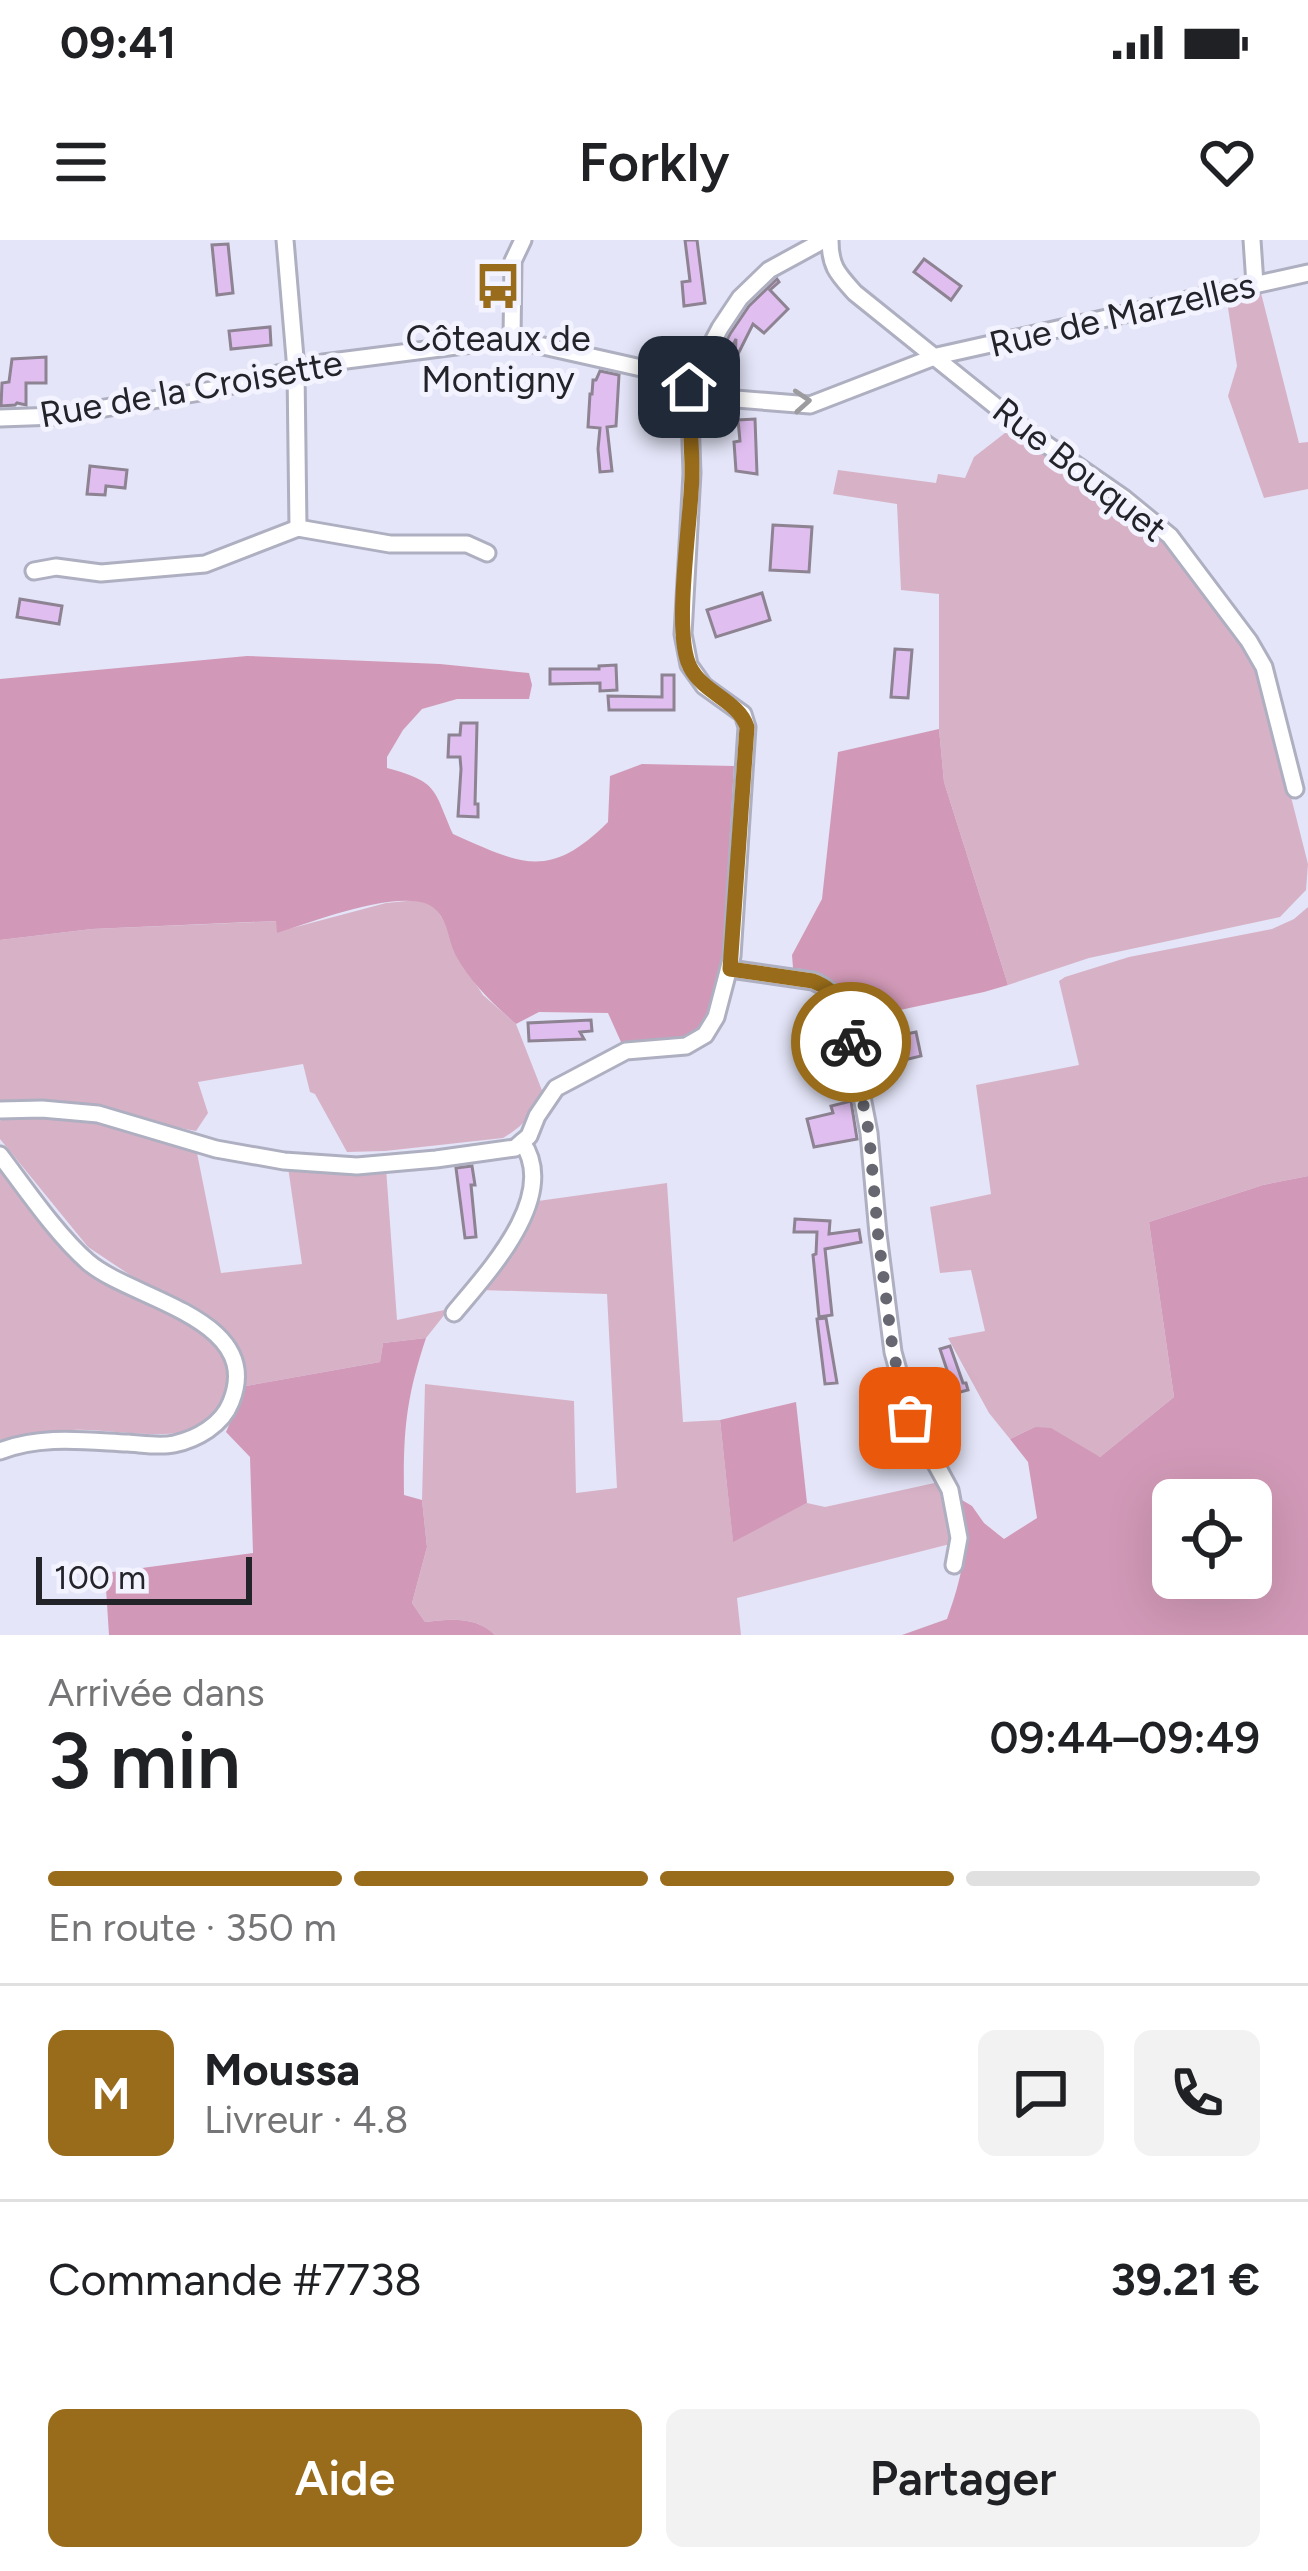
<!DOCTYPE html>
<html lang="fr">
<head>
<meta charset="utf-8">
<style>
  :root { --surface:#fff; --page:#f2f2f2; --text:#202124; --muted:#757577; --line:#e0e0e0; --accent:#986c1a }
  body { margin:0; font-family:Figtree,sans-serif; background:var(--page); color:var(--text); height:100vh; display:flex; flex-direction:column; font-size:45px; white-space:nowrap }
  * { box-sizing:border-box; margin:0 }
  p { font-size:39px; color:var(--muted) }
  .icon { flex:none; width:66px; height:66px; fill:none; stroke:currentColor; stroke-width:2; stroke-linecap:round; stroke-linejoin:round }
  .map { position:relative; height:1395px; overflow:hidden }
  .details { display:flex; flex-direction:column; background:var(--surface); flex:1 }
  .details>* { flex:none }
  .controls { position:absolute; left:1152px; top:1239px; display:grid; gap:24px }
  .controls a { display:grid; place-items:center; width:120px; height:120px; border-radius:18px; background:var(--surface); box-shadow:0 12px 48px #0002; font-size:60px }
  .scale { position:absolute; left:36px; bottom:30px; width:216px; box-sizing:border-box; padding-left:12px; border:6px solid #23232a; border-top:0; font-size:33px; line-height:42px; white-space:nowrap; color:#23232a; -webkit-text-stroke:9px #f2f3fe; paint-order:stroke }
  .pin { position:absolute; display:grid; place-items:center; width:102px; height:102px; color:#fff; margin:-51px; border-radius:24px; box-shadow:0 6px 18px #0006 }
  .courier { position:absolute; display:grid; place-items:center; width:120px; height:120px; margin:-60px; border:9px solid #986c1a; border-radius:50%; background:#fff; color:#222; box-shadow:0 3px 15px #0007 }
  .overview em { font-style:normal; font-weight:600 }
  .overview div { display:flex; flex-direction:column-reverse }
  .overview { display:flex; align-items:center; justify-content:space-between; height:204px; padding:0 48px }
  h1 { font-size:78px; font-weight:600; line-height:90px }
  .bar { display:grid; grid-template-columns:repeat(4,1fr); gap:18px 12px; align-content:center; height:144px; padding:0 48px }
  .bar i { height:15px; border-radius:9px; background:var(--line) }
  .bar .active { background:var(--accent) }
  .bar p { grid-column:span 4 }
  .line { display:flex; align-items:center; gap:30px; padding:0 48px; border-top:3px solid var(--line) }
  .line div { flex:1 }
  .round { display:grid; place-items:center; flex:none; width:126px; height:126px; border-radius:18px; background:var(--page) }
  .action { display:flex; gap:24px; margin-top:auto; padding:24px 48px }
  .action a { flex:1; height:138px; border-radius:18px; background:var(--accent); color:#fff; font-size:48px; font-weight:600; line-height:138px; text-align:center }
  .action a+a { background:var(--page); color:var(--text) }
  .status { display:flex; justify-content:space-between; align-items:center; height:84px; padding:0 60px; background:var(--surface); direction:ltr }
  .status svg { height:33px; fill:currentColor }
  header { display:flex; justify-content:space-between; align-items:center; height:156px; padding:0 48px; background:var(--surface); font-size:54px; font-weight:600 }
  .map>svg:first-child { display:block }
  .green { fill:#d7b2c6 }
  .forest { fill:#d199b7; fill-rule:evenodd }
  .building { fill:#e0bef0; stroke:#8d8392; stroke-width:3 }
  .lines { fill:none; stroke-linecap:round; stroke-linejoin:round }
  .street-casing { stroke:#aeafc0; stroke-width:21 }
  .street { stroke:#fff; stroke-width:15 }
  .oneway { stroke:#9c9c9f }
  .done { stroke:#676772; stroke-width:12; stroke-dasharray:0 21.6 }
  .route { stroke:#986c1a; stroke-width:15 }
  .labels { text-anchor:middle; stroke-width:10; stroke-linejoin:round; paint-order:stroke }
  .street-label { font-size:36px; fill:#23232a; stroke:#f2f3fe }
  .poi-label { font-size:36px; fill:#23232a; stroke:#f2f3fe }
</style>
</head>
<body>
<div class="status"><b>09:41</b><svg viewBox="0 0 49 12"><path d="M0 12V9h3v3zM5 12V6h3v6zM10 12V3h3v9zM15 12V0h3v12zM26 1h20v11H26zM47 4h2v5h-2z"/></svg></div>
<header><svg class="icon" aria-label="menu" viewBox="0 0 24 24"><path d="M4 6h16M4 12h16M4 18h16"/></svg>Forkly<svg class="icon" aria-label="heart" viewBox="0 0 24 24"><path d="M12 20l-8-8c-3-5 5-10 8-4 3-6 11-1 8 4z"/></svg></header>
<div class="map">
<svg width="1308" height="1395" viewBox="0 0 1308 1395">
  <rect width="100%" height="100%" fill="#e4e5f8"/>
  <!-- green -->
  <g class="green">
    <path d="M1260 49 1299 203 1308 202V249L1264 258 1228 156 1237 126 1226 55Z"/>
    <path d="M1014 186 1143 281 1172 308 1235 388 1251 417 1268 466 1308 624 1306 650 1280 677 1089 718 1008 745 944 542 939 489V354L901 350 897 264 833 254 838 230 936 243 938 234 965 238 974 217Z"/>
    <path d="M417 660 434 666 449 689 454 711 483 755 516 784 543 853C534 874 523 886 503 898L385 911 347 912 315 854 310 852 303 824 198 842 208 873 196 891C130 878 68 852 0 861V700L92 689 277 681V692L386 663Z"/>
    <path d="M1308 667V936L1263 945 1149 982 1174 1157 1100 1217 1035 1187 1010 1199 989 1173 948 1098 985 1091 971 1030 940 1033 930 967 991 954 976 845 1079 825 1059 741 1065 737 1129 717 1272 689 1294 679Z"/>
    <path d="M22 873 74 877 196 908 221 1033 302 1024 288 927 386 928 397 1080 449 1069 426 1098 383 1103 380 1122 240 1147 238 1112 228 1093 210 1077 148 1047 88 1007 0 899V881L4 877Z"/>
    <path d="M0 927C36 965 70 1007 108 1041 146 1075 243 1079 227 1149 224 1162 213 1180 202 1186 173 1203 107 1188 73 1190 49 1191 24 1194 0 1200Z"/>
    <path d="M667 943 683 1182 720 1180 733 1301 807 1263 825 1267 939 1242 953 1276 954 1303 737 1358 741 1395H495C476 1376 450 1379 425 1382L412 1363 427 1307 422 1260 425 1144 574 1161 576 1253 617 1248 607 1054 481 1050 538 961Z"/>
  </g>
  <!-- forest -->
  <g class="forest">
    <path d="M247 416 440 424 529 433 532 445 529 459H457L422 469 403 490 387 517V528C439 542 433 549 453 594 521 624 549 641 608 582L610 536 642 524 734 526 721 739 709 780 698 796 669 802H621L608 773 539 772 516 784C492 763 470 742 455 714 448 699 449 685 437 671 413 642 310 683 277 693L276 681 92 689 0 700V439Z"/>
    <path d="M939 489 944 542 1008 745 984 752 858 779C843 745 832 732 793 728L792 715 822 659 838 512Z"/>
    <path d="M1308 936V1395H902L947 1379C964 1332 967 1310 962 1260L972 1266 984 1283 1004 1299 1037 1278 1028 1222 1010 1199 1035 1187 1051 1188 1100 1217 1174 1157 1149 982 1263 945ZM1173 1260H1251V1338H1173Z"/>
    <path d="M426 1098C406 1158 403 1192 404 1255L422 1260 427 1307 412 1363 425 1382C450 1379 476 1376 495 1395H109L105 1333 253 1313 250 1217 226 1192 235 1171 240 1147 380 1122 383 1103Z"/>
    <path d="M796 1162 807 1263 733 1302 720 1180Z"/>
  </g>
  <!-- building -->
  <g class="building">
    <path d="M685 0H697L705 63 684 66 682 42 690 41Z"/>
    <path d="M228 4 233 53 217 55 212 5Z"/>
    <path d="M924 19 961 46 951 60 914 32Z"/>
    <path d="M777 39 779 42 770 50 788 69 764 93 753 84 735 120 736 99 713 145 704 144 730 94 749 66Z"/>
    <path d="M270 87 271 105 231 109 229 91Z"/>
    <path d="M46 117V143H26V165L17 163 15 165 1 166 2 143 9 142 12 119Z"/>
    <path d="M600 131 619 135 616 186 607 187 612 231 600 232 598 209 600 188 588 187 590 154H592L593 140H596Z"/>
    <path d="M755 179 757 234 736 231 734 202 740 201 738 180Z"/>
    <path d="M90 226 127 230 125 248 106 246 105 255 87 254Z"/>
    <path d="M773 285 812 287 809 332 770 330Z"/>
    <path d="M762 353 770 380 716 397 707 370Z"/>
    <path d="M20 359 62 366 59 384 17 377Z"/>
    <path d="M895 409 912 410 908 458 891 457Z"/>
    <path d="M616 425 617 450 600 451V443L550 444V429H599V426Z"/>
    <path d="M662 435H674V470H609L608 456 662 457Z"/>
    <path d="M461 483H477L475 564H478V577L458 576 461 529 460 517H448L449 495H460Z"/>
    <path d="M591 780 592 791 580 792 584 799 529 801 528 783Z"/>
    <path d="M916 792 921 816 900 821 902 825 883 829 877 800Z"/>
    <path d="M851 861 857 899 814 907 807 879 833 873 831 866Z"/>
    <path d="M472 926 475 945H471L476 997 465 998 456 928Z"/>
    <path d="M795 979 830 981 829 994 859 990 861 1002 825 1009 832 1075 819 1077 813 1015 816 1014 817 992H794Z"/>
    <path d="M826 1078 837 1143 825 1144 817 1079Z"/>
    <path d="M950 1106 963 1143H966L968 1150 919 1163 911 1132 919 1130 924 1151 952 1145 940 1109Z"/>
  </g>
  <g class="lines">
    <defs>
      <g id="street">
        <path d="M285 0 296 130 298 288"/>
        <path d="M830 0C830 27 838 34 855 53L1024 189 1125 259 1170 296 1249 401 1264 427 1295 549"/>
        <path d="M1252 0 1255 44"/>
        <path d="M512 99 513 21 523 0"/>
        <path d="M0 178 57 176 212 150 323 123 512 99 677 136 699 156 810 165 937 116 1308 33"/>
        <path d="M34 331 56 327 101 333 205 324 298 288 390 304H467L487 313"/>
        <path d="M730 729 813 741C828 747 835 756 845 769L869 893 878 994 893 1112 911 1178 950 1250 959 1298 954 1325"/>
        <path d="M0 870 42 869 98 874 216 909 284 921 357 926 436 919 515 908 529 896 537 876 556 848 626 811 686 806 705 795 716 777 732 716 747 487 743 474 704 446 689 425 683 394 692 233 689 147 720 88 740 58 769 30 824 0"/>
        <path d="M0 915C25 948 57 995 88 1022 132 1060 265 1078 231 1162 222 1185 197 1199 174 1204 160 1207 143 1204 128 1203 85 1201 41 1195 0 1211"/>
        <path d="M454 1073C488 1032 560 956 522 902"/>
      </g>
    </defs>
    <!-- street casing -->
    <use href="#street" class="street-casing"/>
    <!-- street -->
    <use href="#street" class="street"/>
  </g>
  <!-- one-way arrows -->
  <defs><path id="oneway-chevron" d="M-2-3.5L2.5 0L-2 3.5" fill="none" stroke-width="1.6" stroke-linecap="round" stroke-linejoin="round" transform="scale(3)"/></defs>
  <use class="oneway" href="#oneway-chevron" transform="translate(802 161) rotate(-4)"/>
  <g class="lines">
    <!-- done -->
    <path class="done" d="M851 802 869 893 878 994 893 1112 910 1178"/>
    <!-- route -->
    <path class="route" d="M689 147C689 176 692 204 692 232 692 278 672 391 690 427 704 454 738 460 747 487L730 729 813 741C842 752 846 775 851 802"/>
  </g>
  <!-- icons -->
  <defs>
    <symbol id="bus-bare" viewBox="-9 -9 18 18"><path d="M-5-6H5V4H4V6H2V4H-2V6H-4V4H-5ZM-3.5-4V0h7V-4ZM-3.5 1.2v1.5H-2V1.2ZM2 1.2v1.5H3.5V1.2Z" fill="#986c1a" stroke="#f2f3fe" stroke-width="2.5" paint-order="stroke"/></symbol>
  </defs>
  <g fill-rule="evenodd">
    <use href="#bus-bare" x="465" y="13" width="66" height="66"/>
  </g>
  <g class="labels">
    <!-- street labels -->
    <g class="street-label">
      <text transform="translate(1122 74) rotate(-13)" y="13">Rue de Marzelles</text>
      <text transform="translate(191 148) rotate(-10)" y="13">Rue de la Croisette</text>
      <text transform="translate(1080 229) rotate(38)" y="13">Rue Bouquet</text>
    </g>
    <!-- poi labels -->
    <g class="poi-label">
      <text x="498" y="111">Côteaux de<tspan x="498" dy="41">Montigny</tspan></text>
    </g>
  </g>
</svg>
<div class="controls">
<a><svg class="icon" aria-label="locate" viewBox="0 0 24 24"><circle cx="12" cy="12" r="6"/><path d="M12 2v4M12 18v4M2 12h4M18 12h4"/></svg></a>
</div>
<div class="scale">100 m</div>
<div class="pin" style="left:910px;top:1178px;background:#ea580c"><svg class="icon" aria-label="bag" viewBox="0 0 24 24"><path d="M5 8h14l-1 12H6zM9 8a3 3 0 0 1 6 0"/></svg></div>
<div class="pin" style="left:689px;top:147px;background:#1f2937"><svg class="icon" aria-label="home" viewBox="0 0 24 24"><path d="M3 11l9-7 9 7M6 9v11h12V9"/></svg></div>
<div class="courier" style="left:851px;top:802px"><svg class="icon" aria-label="bike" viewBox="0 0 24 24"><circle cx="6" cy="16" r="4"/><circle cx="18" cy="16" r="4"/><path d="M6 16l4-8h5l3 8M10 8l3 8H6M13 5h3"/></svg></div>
</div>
<section class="details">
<div class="overview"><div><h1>3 min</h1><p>Arrivée dans</p></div><em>09:44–09:49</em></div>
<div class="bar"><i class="active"></i><i class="active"></i><i class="active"></i><i></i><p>En route · 350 m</p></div>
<div class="line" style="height:216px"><b class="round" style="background:var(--accent);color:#fff">M</b><div><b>Moussa</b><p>Livreur · 4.8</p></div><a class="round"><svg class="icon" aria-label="chat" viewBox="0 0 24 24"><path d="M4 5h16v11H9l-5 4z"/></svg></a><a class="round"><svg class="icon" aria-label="phone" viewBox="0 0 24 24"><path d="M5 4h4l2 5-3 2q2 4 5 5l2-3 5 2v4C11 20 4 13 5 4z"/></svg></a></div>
<div class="line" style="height:156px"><div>Commande #7738</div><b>39.21 €</b></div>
<div class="action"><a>Aide</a><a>Partager</a></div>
</section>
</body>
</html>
